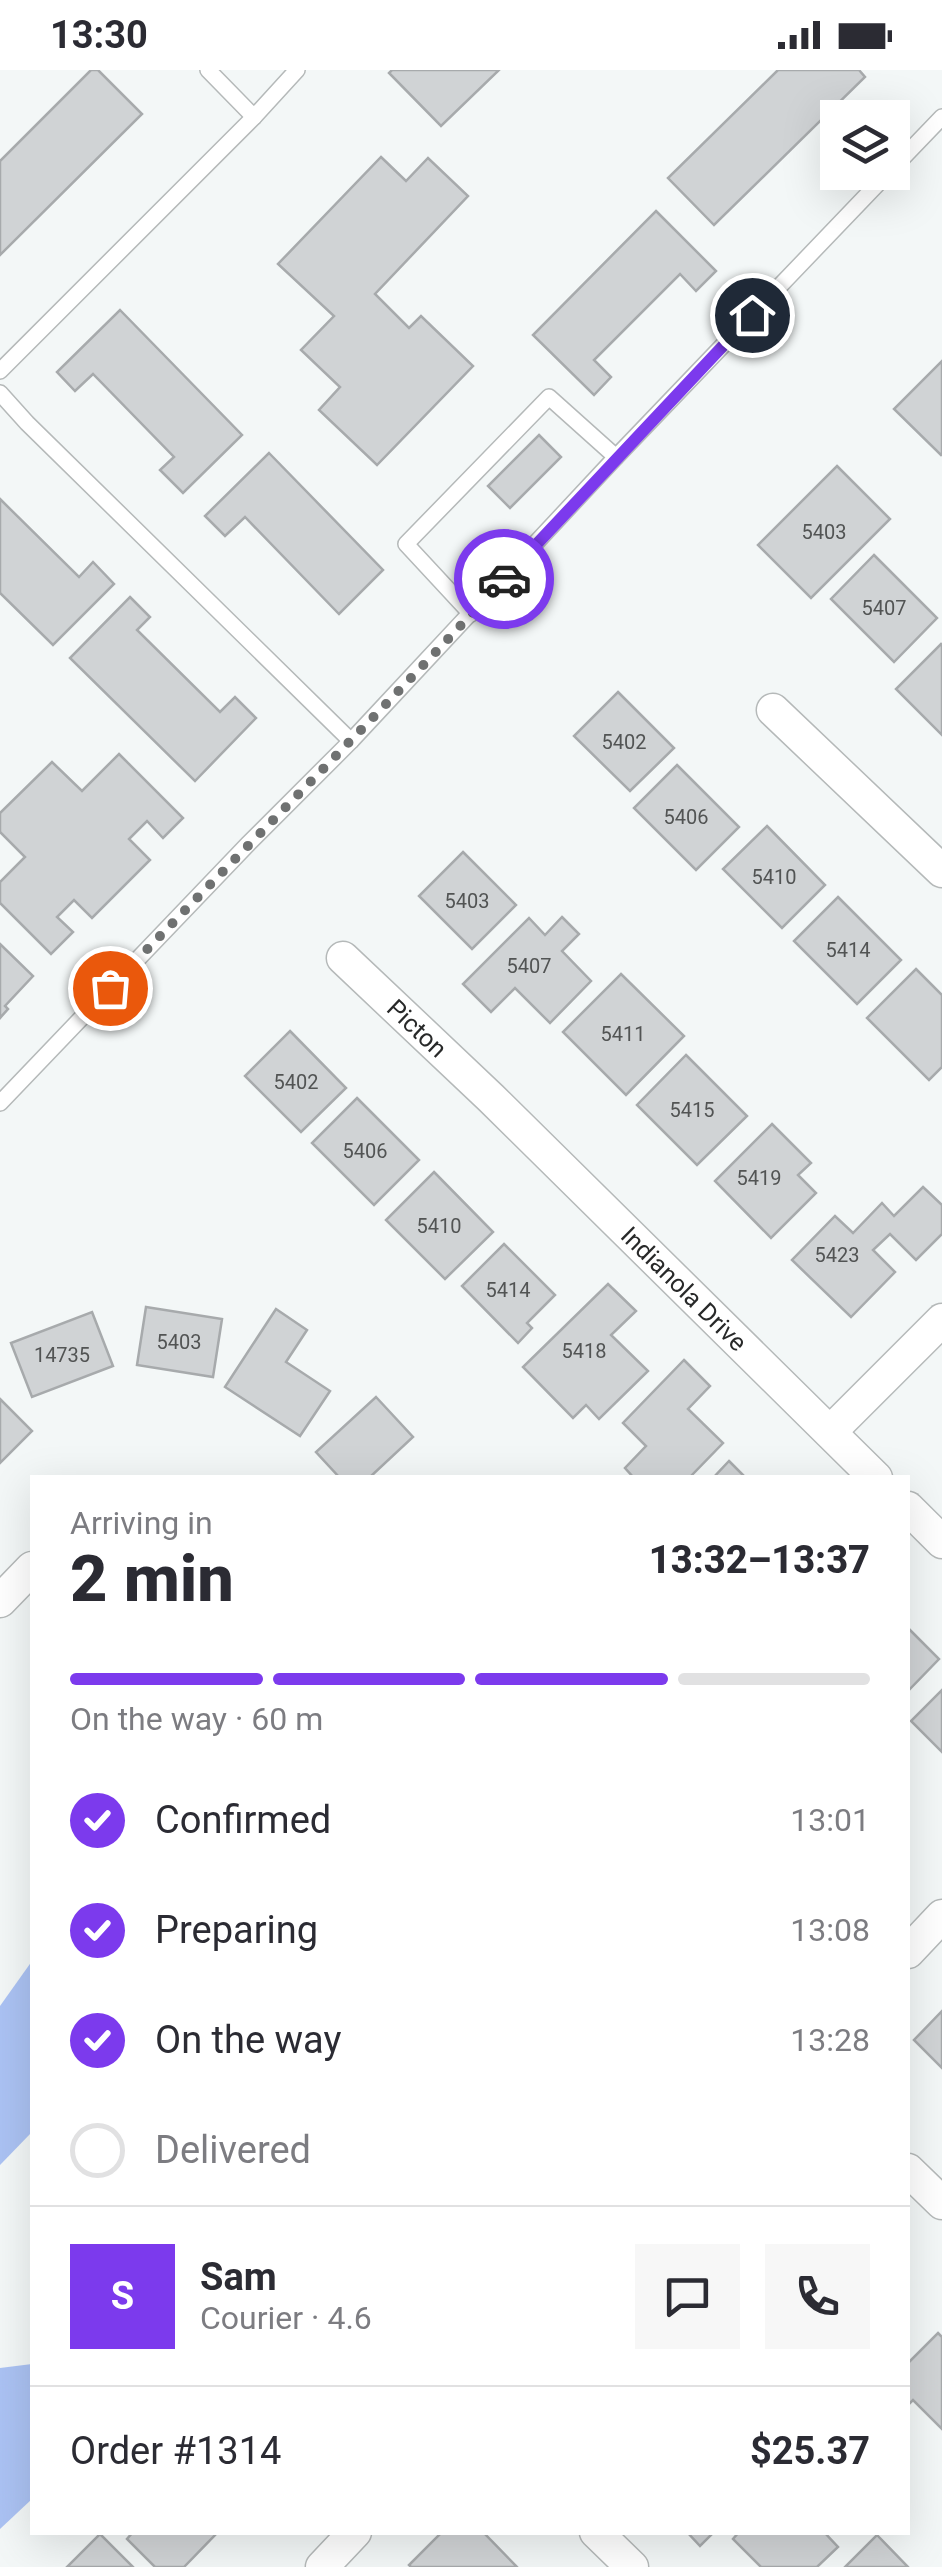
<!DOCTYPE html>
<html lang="en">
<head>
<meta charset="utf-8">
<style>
  :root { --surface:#fff; --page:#f7f7f7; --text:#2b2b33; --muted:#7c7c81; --line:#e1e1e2; --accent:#7c3aed }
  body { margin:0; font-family:Roboto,sans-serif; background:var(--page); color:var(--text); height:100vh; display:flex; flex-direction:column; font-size:38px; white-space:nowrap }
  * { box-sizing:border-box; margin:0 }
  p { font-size:32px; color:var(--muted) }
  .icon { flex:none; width:55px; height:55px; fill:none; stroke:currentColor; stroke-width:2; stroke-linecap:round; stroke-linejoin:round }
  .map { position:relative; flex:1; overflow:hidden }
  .panel { position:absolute; left:30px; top:1405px; width:880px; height:1060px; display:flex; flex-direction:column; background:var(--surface); border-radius:0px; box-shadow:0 10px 40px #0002 }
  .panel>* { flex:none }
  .tools { position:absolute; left:820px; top:30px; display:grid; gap:20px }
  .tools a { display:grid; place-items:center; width:90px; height:90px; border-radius:0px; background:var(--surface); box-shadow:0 10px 40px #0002; font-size:50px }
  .pin { position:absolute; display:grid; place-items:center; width:85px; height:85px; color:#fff; margin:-42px; border:5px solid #fff; border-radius:50%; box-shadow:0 2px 10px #0007 }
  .courier { position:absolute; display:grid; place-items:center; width:100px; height:100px; margin:-50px; border:8px solid #7c3aed; border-radius:50%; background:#fff; color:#222; box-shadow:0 2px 12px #0007 }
  .headline em { font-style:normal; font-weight:800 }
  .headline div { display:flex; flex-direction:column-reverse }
  .headline { display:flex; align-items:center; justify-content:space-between; height:170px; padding:0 40px }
  h1 { font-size:65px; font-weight:800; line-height:75px }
  .bar { display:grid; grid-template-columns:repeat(4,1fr); gap:15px 10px; align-content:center; height:120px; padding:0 40px }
  .bar i { height:12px; border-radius:8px; background:var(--line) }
  .bar .current { background:var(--accent) }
  .bar p { grid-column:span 4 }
  .line { display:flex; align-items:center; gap:25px; padding:0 40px; border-top:2px solid var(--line) }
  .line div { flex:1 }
  .round { display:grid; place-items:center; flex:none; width:105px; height:105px; border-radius:0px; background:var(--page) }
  ol { padding:0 40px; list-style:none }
  li { display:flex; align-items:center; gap:30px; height:110px }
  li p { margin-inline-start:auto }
  li .icon { padding:10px; border-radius:50%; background:var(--accent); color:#fff; stroke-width:4 }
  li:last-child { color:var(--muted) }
  li i { width:55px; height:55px; border:5px solid var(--line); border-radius:50% }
  .status { display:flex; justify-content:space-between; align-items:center; height:70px; padding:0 50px; background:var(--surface); direction:ltr }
  .status svg { height:28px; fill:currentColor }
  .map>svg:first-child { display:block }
  .water { fill:#abc2f3 }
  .building { fill:#d0d3d5; stroke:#a7aaac; stroke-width:2.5 }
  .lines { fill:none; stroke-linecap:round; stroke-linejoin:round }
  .lane-casing { stroke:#b5b9b9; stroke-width:18 }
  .street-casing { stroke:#b5b9b9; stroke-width:35 }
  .lane { stroke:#fff; stroke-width:15 }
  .street { stroke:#fff; stroke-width:32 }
  .done { stroke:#6f7171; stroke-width:10; stroke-dasharray:0 18 }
  .route { stroke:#7c3aed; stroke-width:12 }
  .labels { text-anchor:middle; stroke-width:8; stroke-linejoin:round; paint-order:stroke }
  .number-label { font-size:20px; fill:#525454 }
  .street-label { font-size:25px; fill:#282929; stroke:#fff }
</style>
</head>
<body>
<div class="status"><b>13:30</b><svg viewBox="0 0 49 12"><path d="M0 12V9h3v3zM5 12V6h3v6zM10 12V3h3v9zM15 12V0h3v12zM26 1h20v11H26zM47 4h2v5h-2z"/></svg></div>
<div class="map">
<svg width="942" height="2497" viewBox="0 0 942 2497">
  <rect width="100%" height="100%" fill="#f3f7f7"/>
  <!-- water -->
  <g class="water">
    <path d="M32 1891V2062L0 2095V1936Z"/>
    <path d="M32 2294V2429L0 2459V2298Z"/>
  </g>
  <!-- building -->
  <g class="building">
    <path d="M91 0H98L142 44 0 185V91Z"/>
    <path d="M392 0H499L441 56 389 3Z"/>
    <path d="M778 0H859L865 7 714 155 668 108Z"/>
    <path d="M381 87 406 111 428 88 468 126 375 224 409 258 421 246 473 296 377 395 319 340 340 317 301 280 334 246 278 194Z"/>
    <path d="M656 141 716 201 696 221 680 204 594 290 611 307 594 325 533 265Z"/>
    <path d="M120 240 242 365 183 423 160 400 174 387 93 304 75 321 57 302Z"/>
    <path d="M942 291V384L941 385 894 339Z"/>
    <path d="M539 365 561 387 510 438 488 416Z"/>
    <path d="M269 383 383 500 339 544 245 447 225 466 205 446Z"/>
    <path d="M837 396 890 449 811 528 758 475Z"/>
    <path d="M0 429 79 507 93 492 114 514 53 575 0 523Z"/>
    <path d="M874 485 937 548 894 592 831 529Z"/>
    <path d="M130 527 150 547 137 560 220 642 235 627 256 648 195 711 70 588Z"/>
    <path d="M941 574 942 575V665L896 619Z"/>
    <path d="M618 622 674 678 630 721 574 666Z"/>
    <path d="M119 684 183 748 163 768 147 751 129 769 150 790 92 848 74 830 57 847 73 862 51 884 0 833V812L25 787 0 762V743L52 692 82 721Z"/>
    <path d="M677 695 739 757 696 800 634 738Z"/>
    <path d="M767 756 825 815 782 858 723 799Z"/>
    <path d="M463 782 516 835 472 879 419 826Z"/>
    <path d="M838 827 901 890 857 934 794 871Z"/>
    <path d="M562 847 579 864 562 881 591 911 550 953 515 918 491 942 463 914 529 848 545 865Z"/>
    <path d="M0 874 33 906 5 936 8 939 0 948Z"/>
    <path d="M916 899 942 925V997L929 1010 867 948Z"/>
    <path d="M621 904 684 966 626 1025 563 962Z"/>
    <path d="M290 961 346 1018 301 1062 245 1006Z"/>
    <path d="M686 985 747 1046 697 1095 637 1035Z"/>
    <path d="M357 1028 419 1090 374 1135 312 1073Z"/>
    <path d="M772 1054 811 1093 798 1105 816 1123 771 1168 715 1111Z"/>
    <path d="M434 1102 493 1162 445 1209 386 1150Z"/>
    <path d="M923 1117 942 1135V1164L916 1190 890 1164 873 1180 895 1202 851 1247 792 1190 835 1146 853 1163 882 1133 894 1146Z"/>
    <path d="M504 1174 555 1225 527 1253 532 1258 518 1273 462 1216Z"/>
    <path d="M608 1214 636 1241 611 1265 648 1301 599 1349 586 1335 573 1348 523 1297Z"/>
    <path d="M146 1237 222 1249 213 1307 137 1295Z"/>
    <path d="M276 1239 307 1260 286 1292 330 1321 300 1366 225 1317Z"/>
    <path d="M92 1242 113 1296 32 1327 11 1273Z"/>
    <path d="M684 1290 710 1316 688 1339 723 1373 689 1408H634L625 1398 646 1376 623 1353Z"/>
    <path d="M376 1327 413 1367 369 1408H340L316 1382Z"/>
    <path d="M0 1329 32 1361 0 1393Z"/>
    <path d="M729 1391 746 1408H713Z"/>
    <path d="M908 1558 939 1589 908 1621Z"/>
    <path d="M942 1620V1682L911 1651Z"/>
    <path d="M942 1941V1998L914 1970Z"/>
    <path d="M938 2263 942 2267V2359L913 2330 908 2335V2293Z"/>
    <path d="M133 2462H218L184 2497H155L127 2469Z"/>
    <path d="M442 2462H486L485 2464 517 2497H411L409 2495Z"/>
    <path d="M687 2462H714L700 2476Z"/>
    <path d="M739 2462H824L838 2477 817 2497H761L733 2469Z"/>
    <path d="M100 2464 133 2497H67Z"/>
    <path d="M877 2465 908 2497H845Z"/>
  </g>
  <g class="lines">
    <defs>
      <g id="lane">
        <path d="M208 0 254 47"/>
        <path d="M892 99 942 47"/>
        <path d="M0 301 254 47 297 0"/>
        <path d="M0 323 27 353 351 671"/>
        <path d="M471 544 406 474 549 327 616 387"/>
        <path d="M0 1033 248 774 351 671 616 387 889 102"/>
      </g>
      <g id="street">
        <path d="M773 640 942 801"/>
        <path id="s1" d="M343 888 491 1028 876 1408"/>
        <path d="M830 1362 942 1250"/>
        <path d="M908 1438 942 1472"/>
        <path d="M0 1531 32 1498"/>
        <path d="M908 1882 942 1846"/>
        <path d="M908 2100 942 2133"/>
        <path d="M596 2462 632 2497"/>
        <path d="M322 2497 355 2462"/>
      </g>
    </defs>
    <!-- lane casing -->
    <use href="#lane" class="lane-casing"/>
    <!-- street casing -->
    <use href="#street" class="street-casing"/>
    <!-- lane -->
    <use href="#lane" class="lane"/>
    <!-- street -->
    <use href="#street" class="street"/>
  </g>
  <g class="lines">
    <!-- done -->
    <path class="done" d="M110 918C241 781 376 648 504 509"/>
    <!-- route -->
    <path class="route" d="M504 509 752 245"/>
  </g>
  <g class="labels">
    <!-- number labels -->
    <g class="number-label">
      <text x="824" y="469">5403</text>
      <text x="884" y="545">5407</text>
      <text x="624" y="679">5402</text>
      <text x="686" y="754">5406</text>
      <text x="774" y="814">5410</text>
      <text x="467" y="838">5403</text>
      <text x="848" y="887">5414</text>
      <text x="529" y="903">5407</text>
      <text x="623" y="971">5411</text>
      <text x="296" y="1019">5402</text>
      <text x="692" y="1047">5415</text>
      <text x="365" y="1088">5406</text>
      <text x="759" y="1115">5419</text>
      <text x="439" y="1163">5410</text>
      <text x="837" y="1192">5423</text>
      <text x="508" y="1227">5414</text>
      <text x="179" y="1279">5403</text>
      <text x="584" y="1288">5418</text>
      <text x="62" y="1292">14735</text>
    </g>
    <!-- street labels -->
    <g class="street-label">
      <text dy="9" stroke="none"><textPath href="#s1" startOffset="102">Picton</textPath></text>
      <text dy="9" stroke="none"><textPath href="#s1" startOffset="475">Indianola Drive</textPath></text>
    </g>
  </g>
</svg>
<div class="tools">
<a><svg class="icon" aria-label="layers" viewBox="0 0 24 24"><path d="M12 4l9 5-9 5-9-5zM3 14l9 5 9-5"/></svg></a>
</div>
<div class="pin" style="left:110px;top:918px;background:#ea580c"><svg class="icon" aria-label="bag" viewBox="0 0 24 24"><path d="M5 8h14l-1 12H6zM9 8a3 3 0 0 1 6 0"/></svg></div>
<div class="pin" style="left:752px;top:245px;background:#1f2937"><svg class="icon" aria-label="home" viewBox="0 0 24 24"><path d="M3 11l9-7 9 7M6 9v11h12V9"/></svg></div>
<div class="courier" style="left:504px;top:509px"><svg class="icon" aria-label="car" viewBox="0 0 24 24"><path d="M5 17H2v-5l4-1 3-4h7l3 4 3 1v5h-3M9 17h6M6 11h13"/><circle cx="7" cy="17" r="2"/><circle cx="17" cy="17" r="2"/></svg></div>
<section class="panel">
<div class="headline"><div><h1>2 min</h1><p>Arriving in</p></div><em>13:32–13:37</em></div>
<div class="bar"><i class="current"></i><i class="current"></i><i class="current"></i><i></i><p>On the way · 60 m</p></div>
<ol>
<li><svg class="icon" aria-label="check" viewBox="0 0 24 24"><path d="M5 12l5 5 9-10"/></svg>Confirmed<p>13:01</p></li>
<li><svg class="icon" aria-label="check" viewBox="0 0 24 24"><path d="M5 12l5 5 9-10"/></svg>Preparing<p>13:08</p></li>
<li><svg class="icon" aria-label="check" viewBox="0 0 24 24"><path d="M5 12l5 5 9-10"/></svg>On the way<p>13:28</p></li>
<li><i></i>Delivered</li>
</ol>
<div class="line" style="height:180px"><b class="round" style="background:var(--accent);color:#fff">S</b><div><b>Sam</b><p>Courier · 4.6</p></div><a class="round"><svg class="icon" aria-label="chat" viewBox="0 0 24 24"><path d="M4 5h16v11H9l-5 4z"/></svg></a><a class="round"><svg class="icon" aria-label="phone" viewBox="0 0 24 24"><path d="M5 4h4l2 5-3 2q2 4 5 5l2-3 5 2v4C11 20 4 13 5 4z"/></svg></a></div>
<div class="line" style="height:130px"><div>Order #1314</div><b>$25.37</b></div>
</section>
</div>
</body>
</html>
